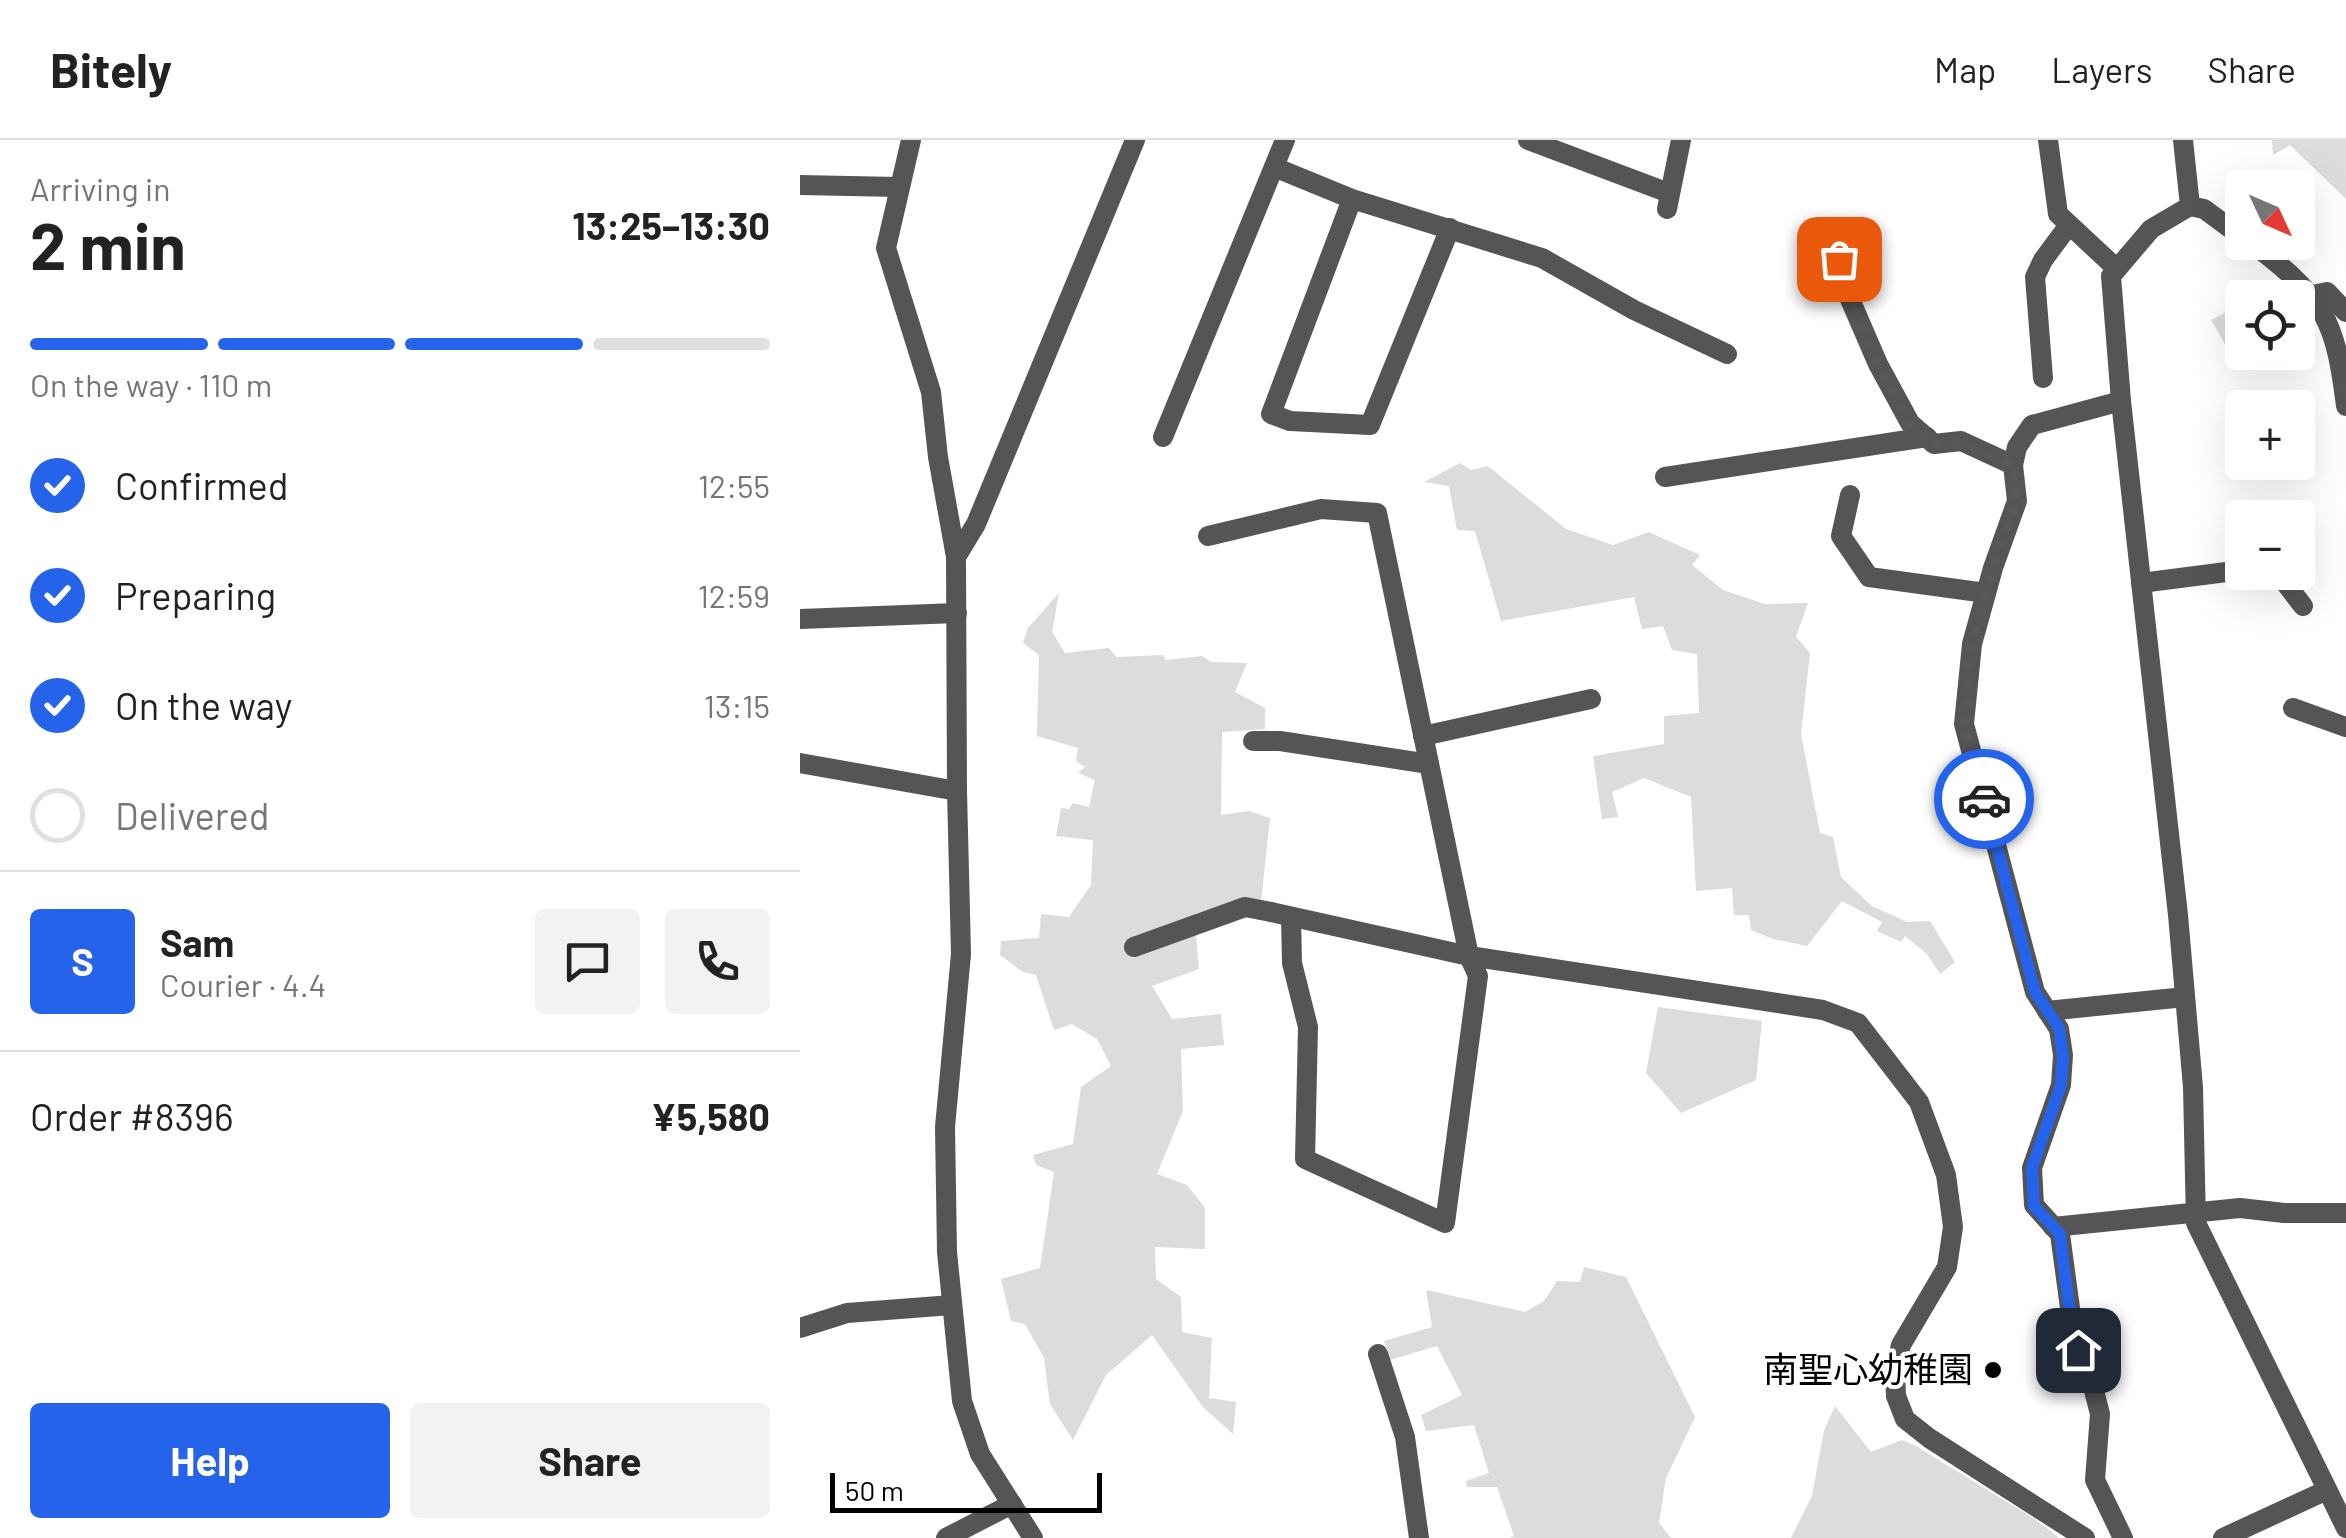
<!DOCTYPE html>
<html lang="en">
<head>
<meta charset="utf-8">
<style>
  :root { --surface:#fff; --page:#f2f2f2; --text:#222; --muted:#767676; --line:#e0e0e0; --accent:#2563eb }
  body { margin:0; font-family:Barlow,"Noto Sans JP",sans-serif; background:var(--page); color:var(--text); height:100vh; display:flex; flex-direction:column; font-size:38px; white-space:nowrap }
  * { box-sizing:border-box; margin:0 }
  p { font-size:32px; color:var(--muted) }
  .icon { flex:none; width:55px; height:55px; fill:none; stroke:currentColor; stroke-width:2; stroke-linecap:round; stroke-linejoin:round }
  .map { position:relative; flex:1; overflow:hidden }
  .sheet { display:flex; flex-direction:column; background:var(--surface); width:800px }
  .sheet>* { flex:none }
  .needle { width:65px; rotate:134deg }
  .tools { position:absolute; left:1425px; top:30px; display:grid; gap:20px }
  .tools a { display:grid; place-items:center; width:90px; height:90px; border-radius:10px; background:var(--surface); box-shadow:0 10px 40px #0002; font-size:50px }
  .scale { position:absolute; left:30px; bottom:25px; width:272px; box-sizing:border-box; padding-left:10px; border:5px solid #000; border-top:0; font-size:28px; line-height:35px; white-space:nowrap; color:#000; -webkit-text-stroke:8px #fff; paint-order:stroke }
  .pin { position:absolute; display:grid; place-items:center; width:85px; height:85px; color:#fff; margin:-42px; border-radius:20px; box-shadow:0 5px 15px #0006 }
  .courier { position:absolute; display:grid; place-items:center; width:100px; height:100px; margin:-50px; border:8px solid #2563eb; border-radius:50%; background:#fff; color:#222; box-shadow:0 2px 12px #0007 }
  .summary em { font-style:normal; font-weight:700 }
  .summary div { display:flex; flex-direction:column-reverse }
  .summary { display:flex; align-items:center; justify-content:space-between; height:170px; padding:0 30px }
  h1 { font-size:65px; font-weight:700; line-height:75px }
  .bar { display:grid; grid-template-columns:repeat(4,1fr); gap:15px 10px; align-content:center; height:120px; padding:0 30px }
  .bar i { height:12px; border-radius:8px; background:var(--line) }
  .bar .active { background:var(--accent) }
  .bar p { grid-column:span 4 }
  .line { display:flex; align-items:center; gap:25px; padding:0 30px; border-top:2px solid var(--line) }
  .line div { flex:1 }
  .round { display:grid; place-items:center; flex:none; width:105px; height:105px; border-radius:10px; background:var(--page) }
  ol { padding:0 30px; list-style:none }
  li { display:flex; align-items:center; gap:30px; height:110px }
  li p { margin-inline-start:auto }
  li .icon { padding:10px; border-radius:50%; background:var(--accent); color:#fff; stroke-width:4 }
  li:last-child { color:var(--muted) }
  li i { width:55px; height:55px; border:5px solid var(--line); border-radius:50% }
  .cta { display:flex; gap:20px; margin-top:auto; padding:20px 30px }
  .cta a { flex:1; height:115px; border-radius:10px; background:var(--accent); color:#fff; font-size:40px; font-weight:700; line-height:115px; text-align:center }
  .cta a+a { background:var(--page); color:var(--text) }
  header { display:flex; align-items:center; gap:60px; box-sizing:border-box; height:140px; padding:0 50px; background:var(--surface); border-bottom:2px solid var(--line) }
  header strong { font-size:48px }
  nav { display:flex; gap:55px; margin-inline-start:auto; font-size:35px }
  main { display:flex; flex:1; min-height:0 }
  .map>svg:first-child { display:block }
  .green { fill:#dcdcdc }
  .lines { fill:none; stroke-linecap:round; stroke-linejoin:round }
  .service { stroke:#555; stroke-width:20 }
  .minor { stroke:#555; stroke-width:20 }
  .done { stroke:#595959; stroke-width:10; stroke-dasharray:0 18 }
  .route { stroke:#2563eb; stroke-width:12 }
  .poi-dot { fill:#000; stroke:#fff; stroke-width:4 }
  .labels { text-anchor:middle; stroke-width:8; stroke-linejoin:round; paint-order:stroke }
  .poi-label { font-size:35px; fill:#000; stroke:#fff; text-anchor:end }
</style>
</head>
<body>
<header>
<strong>Bitely</strong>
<nav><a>Map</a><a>Layers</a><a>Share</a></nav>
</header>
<main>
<section class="sheet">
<div class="summary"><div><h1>2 min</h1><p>Arriving in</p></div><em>13:25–13:30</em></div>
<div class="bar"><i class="active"></i><i class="active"></i><i class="active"></i><i></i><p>On the way · 110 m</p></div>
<ol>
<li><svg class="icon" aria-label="check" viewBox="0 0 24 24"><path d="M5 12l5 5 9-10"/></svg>Confirmed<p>12:55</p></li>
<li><svg class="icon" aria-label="check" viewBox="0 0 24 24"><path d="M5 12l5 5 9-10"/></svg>Preparing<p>12:59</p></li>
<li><svg class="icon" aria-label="check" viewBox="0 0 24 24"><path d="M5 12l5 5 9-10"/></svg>On the way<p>13:15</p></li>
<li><i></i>Delivered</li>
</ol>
<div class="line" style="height:180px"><b class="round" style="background:var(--accent);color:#fff">S</b><div><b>Sam</b><p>Courier · 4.4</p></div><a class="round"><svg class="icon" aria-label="chat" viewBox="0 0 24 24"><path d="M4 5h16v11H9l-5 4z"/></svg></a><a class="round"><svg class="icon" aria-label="phone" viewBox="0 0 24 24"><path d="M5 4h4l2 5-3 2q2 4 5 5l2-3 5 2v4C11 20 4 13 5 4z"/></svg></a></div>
<div class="line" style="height:130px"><div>Order #8396</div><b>¥5,580</b></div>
<div class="cta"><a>Help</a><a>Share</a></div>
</section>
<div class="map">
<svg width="1546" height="1398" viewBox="0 0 1546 1398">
  <rect width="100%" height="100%" fill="#fff"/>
  <!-- green -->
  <g class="green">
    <path d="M1472 0H1546V59L1490 5 1473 15Z"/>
    <path d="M1442 164V212L1453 213 1436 223 1411 180Z"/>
    <path d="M660 323 671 330 688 326 766 389 813 405 849 392 900 415 892 425 923 450 965 464 1008 463 996 497 1010 513 1001 594 1020 693 1033 697 1041 737 1072 766 1107 782 1130 781 1155 822 1140 834 1127 814 1105 796 1101 802 1077 791 1082 782 1042 761 1007 806 973 799 951 790 949 775H934L932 748 896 751 891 657 844 638 812 652 818 677 802 679 793 616 864 604V576L899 573 897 514 872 510 863 486 842 489 834 457 701 481 675 391 657 390 649 346 624 342Z"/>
    <path d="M259 453 252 492 265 513 309 508 316 517 363 515 366 520 402 516 411 522 447 523 435 552 465 568V589L422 592 421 675 449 671 470 678 461 763 442 759 394 774 399 829 352 846 372 879 421 874 424 905 381 909 383 971 357 1034 387 1045 405 1068V1109L355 1107 356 1139 381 1157 382 1192 412 1198 409 1258 436 1262 433 1294 403 1267 352 1195 306 1235 273 1300 250 1264 244 1218 225 1184 211 1181 201 1139 240 1128 254 1032 236 1025 233 1015 273 1004 281 947 311 926 297 899 272 884 254 890 236 835 223 832 200 815 201 801 239 798 241 774 269 777 291 745 293 700 256 696 261 668 269 669 273 663 289 667 295 640 278 633 285 627 276 621 278 608 237 596 239 515 223 503 228 488Z"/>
    <path d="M858 867 962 881 956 940 881 973 846 933Z"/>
    <path d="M784 1127 826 1137 895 1277 866 1338 859 1383 871 1398H709L714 1396 697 1347H667L666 1341 689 1333 674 1285 626 1291 621 1275 662 1255 637 1206 590 1220 584 1201 632 1187 626 1150 725 1172 744 1161 757 1141 780 1142Z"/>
    <path d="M1035 1266 1071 1312 1102 1300 1116 1306 1235 1379 1259 1398H991L1012 1356 1024 1290Z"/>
  </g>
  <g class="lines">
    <!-- service -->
    <g class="service">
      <path d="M1248 0 1258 74 1317 129"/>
      <path d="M0 45 99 47"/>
      <path d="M1509 156 1527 152 1546 172"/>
      <path d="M1243 238 1235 137 1243 120 1269 85"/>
      <path d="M1050 355 1041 396 1069 437 1186 453"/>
      <path d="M1477 432 1503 466"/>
      <path d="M1341 443 1442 430"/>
      <path d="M0 479 157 473"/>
      <path d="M1493 568 1546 587"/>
      <path d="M453 601H480L629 624"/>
      <path d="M334 807 445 767 471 772"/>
      <path d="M1247 871 1385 857"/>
      <path d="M1253 1087 1440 1068 1484 1073H1546"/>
      <path d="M578 1214 605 1297 619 1398"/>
    </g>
    <!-- minor -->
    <g class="minor">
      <path d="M111 0 86 108 131 252 138 317 156 417 157 651 161 814 145 987 147 1112 162 1261 180 1314 233 1398"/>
      <path d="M728 0 869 53"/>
      <path d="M1383 0 1390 66 1351 89 1311 136 1321 261 1378 775 1393 947 1396 1083 1546 1388"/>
      <path d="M474 27 552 59 742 118 834 170 927 214"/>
      <path d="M552 59 471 274 490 281 570 285 650 88"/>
      <path d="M1390 66 1404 69 1442 97"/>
      <path d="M867 69 881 0"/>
      <path d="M1450 102C1477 122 1506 145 1523 174 1538 201 1542 236 1546 266"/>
      <path d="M1039 119 1046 150 1078 224 1110 283 1134 304 1161 301 1213 325"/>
      <path d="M1321 261 1232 285 1217 307 1213 325 1217 361 1193 428 1172 504 1164 584 1235 852 1259 889 1263 915 1261 945 1232 1028 1234 1065 1260 1094 1273 1190 1278 1211 1291 1239 1300 1274 1295 1340 1323 1398"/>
      <path d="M363 297 485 0"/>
      <path d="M865 337 1127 297"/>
      <path d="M408 396 521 369 577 373 669 816 678 836 645 1083 505 1019 508 887 492 823 491 777"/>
      <path d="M156 417 176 384 335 0"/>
      <path d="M623 596 791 559"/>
      <path d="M0 623 157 651"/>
      <path d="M471 772 669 816 1023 870 1058 883 1119 962 1146 1035 1153 1087 1147 1127 1101 1205 1095 1230 1096 1256 1105 1279 1129 1298 1285 1398"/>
      <path d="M0 1188 47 1173 152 1165"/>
      <path d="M146 1398 212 1364"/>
      <path d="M1423 1398 1527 1350"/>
    </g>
  </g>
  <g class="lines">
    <!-- done -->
    <path class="done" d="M1039 119 1046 150 1078 224 1110 284 1134 304 1161 302 1213 325 1217 361 1193 428 1172 504 1164 584 1184 659"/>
    <!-- route -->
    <path class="route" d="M1184 659 1235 852 1259 888 1263 916 1261 945 1232 1028 1234 1066 1260 1094 1272 1190 1278 1210"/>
  </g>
  <!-- markers -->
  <circle class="poi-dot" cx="1193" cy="1230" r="10"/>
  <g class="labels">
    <!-- poi labels -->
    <g class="poi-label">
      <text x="1173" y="1242">南聖心幼稚園</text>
    </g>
  </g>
</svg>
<div class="tools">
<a><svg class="needle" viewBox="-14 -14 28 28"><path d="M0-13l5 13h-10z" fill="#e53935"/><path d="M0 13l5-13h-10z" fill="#767676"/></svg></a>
<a><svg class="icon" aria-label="locate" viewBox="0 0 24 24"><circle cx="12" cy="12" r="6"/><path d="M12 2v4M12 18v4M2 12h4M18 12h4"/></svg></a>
<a>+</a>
<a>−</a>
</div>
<div class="scale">50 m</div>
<div class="pin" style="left:1039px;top:119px;background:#ea580c"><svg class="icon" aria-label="bag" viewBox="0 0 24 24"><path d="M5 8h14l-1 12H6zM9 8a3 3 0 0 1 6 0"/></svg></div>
<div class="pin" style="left:1278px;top:1210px;background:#1f2937"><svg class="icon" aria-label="home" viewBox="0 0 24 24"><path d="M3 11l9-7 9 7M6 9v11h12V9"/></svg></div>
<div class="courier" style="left:1184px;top:659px"><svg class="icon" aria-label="car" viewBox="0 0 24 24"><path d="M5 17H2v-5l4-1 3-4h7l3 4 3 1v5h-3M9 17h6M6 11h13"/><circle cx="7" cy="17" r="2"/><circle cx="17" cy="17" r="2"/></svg></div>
</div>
</main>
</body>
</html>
